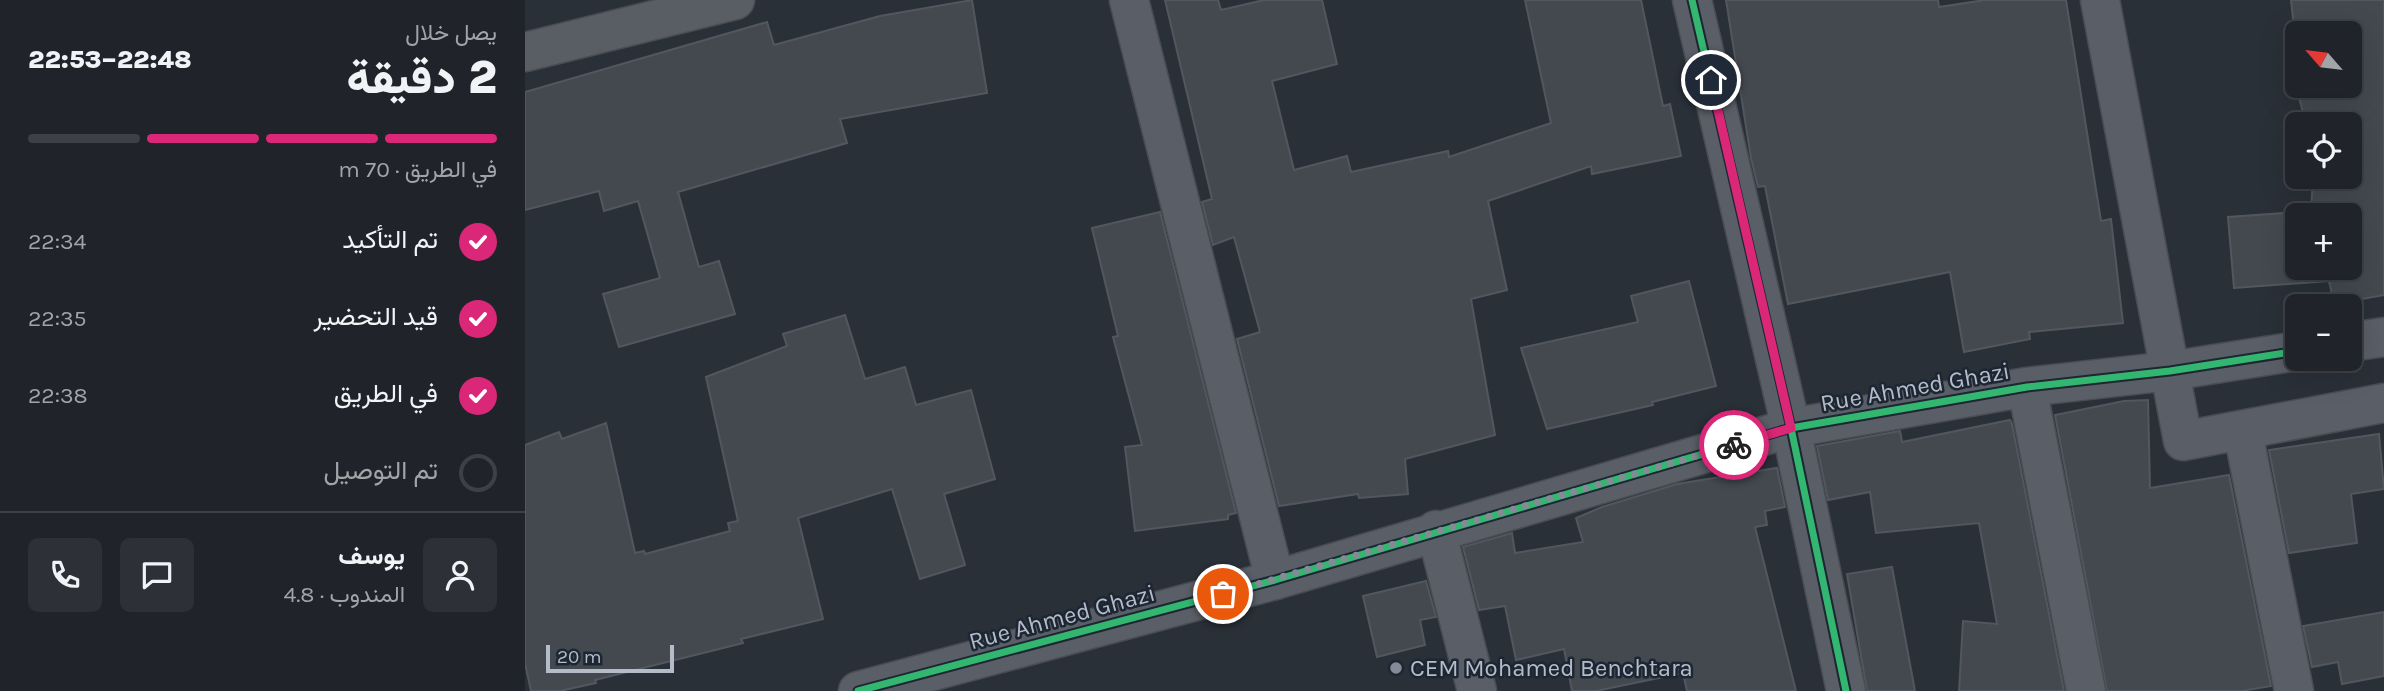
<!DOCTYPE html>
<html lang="ar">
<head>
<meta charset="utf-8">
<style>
  :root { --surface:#20242a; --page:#2d3036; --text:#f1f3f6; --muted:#a2a4a8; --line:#3d4147; --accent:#db2777 }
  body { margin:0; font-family:Karla,Vazirmatn,sans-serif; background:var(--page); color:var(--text); direction:rtl; height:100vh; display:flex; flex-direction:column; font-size:26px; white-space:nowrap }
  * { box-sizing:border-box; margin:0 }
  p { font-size:23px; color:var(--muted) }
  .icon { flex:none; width:38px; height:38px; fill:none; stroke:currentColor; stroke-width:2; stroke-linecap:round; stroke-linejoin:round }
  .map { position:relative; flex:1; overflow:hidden; direction:ltr }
  .panel { display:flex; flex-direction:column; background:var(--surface); width:525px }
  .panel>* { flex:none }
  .needle { width:46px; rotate:298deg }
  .controls { position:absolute; left:1760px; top:21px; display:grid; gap:14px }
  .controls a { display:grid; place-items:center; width:77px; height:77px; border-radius:10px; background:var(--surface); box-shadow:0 7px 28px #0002,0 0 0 2px var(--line); font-size:35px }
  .scale { position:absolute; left:21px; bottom:18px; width:128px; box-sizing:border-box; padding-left:7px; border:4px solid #b4bcc9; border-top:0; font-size:19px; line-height:24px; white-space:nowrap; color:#b4bcc9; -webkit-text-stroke:5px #1d2633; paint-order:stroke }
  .pin { position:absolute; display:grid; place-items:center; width:60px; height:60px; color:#fff; margin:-30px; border:4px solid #fff; border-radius:50%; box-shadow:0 2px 7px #0007 }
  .courier { position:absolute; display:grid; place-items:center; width:70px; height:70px; margin:-35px; border:5px solid #db2777; border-radius:50%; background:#fff; color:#222; box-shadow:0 2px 9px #0007 }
  .summary em { font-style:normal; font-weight:800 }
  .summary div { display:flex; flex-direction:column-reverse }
  .summary { display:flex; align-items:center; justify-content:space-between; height:119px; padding:0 28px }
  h1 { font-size:46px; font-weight:800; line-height:52px }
  .bar { display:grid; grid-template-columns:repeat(4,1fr); gap:10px 7px; align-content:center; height:84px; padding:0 28px }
  .bar i { height:9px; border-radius:5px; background:var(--line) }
  .bar .selected { background:var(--accent) }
  .bar p { grid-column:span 4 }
  .line { display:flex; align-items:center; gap:18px; padding:0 28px; border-top:2px solid var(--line) }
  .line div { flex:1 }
  .round { display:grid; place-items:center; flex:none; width:74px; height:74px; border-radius:10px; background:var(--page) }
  ol { padding:0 28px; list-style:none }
  li { display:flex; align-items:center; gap:21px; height:77px }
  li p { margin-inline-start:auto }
  li .icon { padding:7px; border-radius:50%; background:var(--accent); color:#fff; stroke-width:4 }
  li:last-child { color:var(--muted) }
  li i { width:38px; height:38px; border:4px solid var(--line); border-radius:50% }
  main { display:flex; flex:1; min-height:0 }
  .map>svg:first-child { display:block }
  .building { fill:#444950; stroke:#52575f; stroke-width:2; fill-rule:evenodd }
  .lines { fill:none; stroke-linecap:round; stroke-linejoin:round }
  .minor-casing { stroke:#484c53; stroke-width:41 }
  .secondary-casing { stroke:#484c53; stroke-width:41 }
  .minor { stroke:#5a5e66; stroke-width:38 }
  .secondary { stroke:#595d64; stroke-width:38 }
  .cycleway-casing { stroke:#1d2633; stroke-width:11 }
  .cycleway { stroke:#33b770; stroke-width:7 }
  .done { stroke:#848b96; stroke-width:7; stroke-dasharray:0 12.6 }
  .route { stroke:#db2777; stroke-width:9 }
  .poi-dot { fill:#848b96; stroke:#1d2633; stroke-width:2.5 }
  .labels { text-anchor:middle; stroke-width:5; stroke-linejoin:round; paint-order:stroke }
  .street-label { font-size:24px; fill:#b4bcc9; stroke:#1d2633 }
  .poi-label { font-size:24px; fill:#b4bcc9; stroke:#1d2633; text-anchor:start }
</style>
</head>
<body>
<main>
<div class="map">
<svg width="1859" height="691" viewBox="0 0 1859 691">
  <rect width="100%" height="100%" fill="#2a3038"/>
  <!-- building -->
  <g class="building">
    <path d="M447 0 462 93 315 119 322 143 153 192 174 267 194 261 210 314 94 347 78 294 135 278 113 201 79 211 74 191 0 210V92L242 22 249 45 355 16Z"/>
    <path d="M640 0H693L696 10 739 0H797L812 64 747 81 769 170 822 156 826 172 923 151 924 157 1026 123 1000 0H1116L1138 106 1145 104 1156 156 1067 174 1066 166 963 201 982 290 946 299 970 435 880 459 883 494 834 498 833 494 754 506 712 339 735 332 709 237 688 245 677 202 687 199Z"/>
    <path d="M1201 0H1413L1414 7 1460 0H1541L1576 221 1586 219 1598 323 1504 332 1505 339 1439 352 1425 272 1263 304 1240 186 1233 187 1226 158Z"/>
    <path d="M1766 0H1859V295L1809 304 1804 281 1709 288 1703 217 1786 211 1788 177H1825V124H1781L1772 90 1775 86H1825V33H1773V64ZM1773 215H1825V268H1773Z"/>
    <path d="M635 212 711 513 703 515V519L610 531 600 447 617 445 588 337 593 336 567 228Z"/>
    <path d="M1164 281 1191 386 1127 402 1128 405 1022 429 996 348 1113 322 1106 296Z"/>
    <path d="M320 315 340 379 380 367 391 405 446 390 470 479 419 494 440 565 395 579 367 489 273 518 298 619 216 639 218 643 70 680 71 683 35 691H6L0 663V445L34 432 37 439 81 423 110 553 119 551 120 554 205 531 203 523 213 521 181 377 262 346 258 334Z"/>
    <path d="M1623 400 1625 488 1704 475 1746 686 1717 691H1582L1530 415 1599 401Z"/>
    <path d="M1485 420 1487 424 1539 691H1434L1438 621 1472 624 1454 523 1351 533 1345 492 1303 500 1292 446 1375 431 1377 442Z"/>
    <path d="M1854 434 1859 489 1826 494 1832 543 1764 553 1744 450Z"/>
    <path d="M1252 468 1260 507 1240 511 1242 525 1230 527 1271 691H1162L1158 673 1071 691H1047L1039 649 991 660 980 606 954 610 938 547 987 533 990 553 1058 542 1051 518 1077 507 1152 484Z"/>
    <path d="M1367 567 1390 691H1342L1322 574Z"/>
    <path d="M901 581 911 617 895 620 900 645 852 657 838 596Z"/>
    <path d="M1859 612V676L1817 684 1813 662 1787 667 1778 626Z"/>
  </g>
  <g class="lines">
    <defs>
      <g id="minor">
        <path d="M604 0 750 580"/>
        <path d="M1167 0 1266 428 1321 691"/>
        <path d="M1575 0 1658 441 1859 403"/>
        <path d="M1825 342 1859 337"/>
        <path d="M1502 387 1561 691"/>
        <path d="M1718 432 1769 691"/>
        <path d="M911 530 952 691"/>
        <path d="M333 691 750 580 1266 428 1502 387 1645 371 1773 351"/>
      </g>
      <path id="secondary" d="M0 52 210 0"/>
    </defs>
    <!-- minor casing -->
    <use href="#minor" class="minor-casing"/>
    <!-- secondary casing -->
    <use href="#secondary" class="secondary-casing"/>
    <!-- minor -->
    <use href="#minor" class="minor"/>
    <!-- secondary -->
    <use href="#secondary" class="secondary"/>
    <defs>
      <g id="cycleway">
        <path d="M1167 0 1266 428 1321 691"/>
        <path d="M333 691 750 580 1266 428 1502 387 1645 371 1773 351"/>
      </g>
    </defs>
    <!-- cycleway casing -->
    <use href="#cycleway" class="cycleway-casing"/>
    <!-- cycleway -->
    <use href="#cycleway" class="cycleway"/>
  </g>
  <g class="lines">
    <!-- done -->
    <path class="done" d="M698 594 1209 445"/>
    <!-- route -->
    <path class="route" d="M1186 80 1266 428 1209 445"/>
  </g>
  <!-- markers -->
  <circle class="poi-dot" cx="871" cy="668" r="7"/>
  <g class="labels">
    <!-- street labels -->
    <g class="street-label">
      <text transform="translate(1390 387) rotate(-10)" y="8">Rue Ahmed Ghazi</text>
      <text transform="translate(537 617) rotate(-15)" y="8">Rue Ahmed Ghazi</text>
    </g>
    <!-- poi labels -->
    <g class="poi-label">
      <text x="885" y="676">CEM Mohamed Benchtara</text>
    </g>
  </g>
</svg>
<div class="controls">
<a><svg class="needle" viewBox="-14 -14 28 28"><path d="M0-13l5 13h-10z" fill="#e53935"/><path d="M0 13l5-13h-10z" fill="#a2a4a8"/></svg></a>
<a><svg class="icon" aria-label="locate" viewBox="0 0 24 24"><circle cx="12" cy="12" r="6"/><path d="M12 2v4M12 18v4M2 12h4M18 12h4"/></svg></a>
<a>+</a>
<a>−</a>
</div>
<div class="scale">20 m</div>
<div class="pin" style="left:698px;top:594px;background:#ea580c"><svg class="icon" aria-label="bag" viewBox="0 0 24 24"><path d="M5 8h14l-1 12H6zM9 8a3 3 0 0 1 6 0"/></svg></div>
<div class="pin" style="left:1186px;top:80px;background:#1f2937"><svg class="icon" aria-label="home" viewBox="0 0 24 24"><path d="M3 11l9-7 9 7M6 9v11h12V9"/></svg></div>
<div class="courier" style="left:1209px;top:445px"><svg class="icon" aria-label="bike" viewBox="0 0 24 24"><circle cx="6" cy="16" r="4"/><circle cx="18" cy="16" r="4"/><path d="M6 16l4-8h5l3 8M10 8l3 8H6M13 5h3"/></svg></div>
</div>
<section class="panel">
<div class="summary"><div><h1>2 دقيقة</h1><p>يصل خلال</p></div><em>22:48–22:53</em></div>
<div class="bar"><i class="selected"></i><i class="selected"></i><i class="selected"></i><i></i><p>في الطريق · 70 m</p></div>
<ol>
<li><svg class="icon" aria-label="check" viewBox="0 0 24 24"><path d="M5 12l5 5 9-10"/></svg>تم التأكيد<p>22:34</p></li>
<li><svg class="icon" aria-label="check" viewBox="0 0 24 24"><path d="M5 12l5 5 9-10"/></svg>قيد التحضير<p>22:35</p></li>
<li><svg class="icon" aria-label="check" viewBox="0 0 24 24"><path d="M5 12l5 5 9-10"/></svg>في الطريق<p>22:38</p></li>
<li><i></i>تم التوصيل</li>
</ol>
<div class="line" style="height:126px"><a class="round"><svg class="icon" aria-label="person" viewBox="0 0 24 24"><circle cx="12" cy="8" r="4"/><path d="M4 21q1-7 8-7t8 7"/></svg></a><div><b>يوسف</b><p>المندوب · 4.8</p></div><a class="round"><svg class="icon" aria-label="chat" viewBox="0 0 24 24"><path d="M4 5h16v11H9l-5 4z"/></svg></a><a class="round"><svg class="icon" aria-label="phone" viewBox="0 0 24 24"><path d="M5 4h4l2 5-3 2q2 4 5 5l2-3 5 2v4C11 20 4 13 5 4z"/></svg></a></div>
</section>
</main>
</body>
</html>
